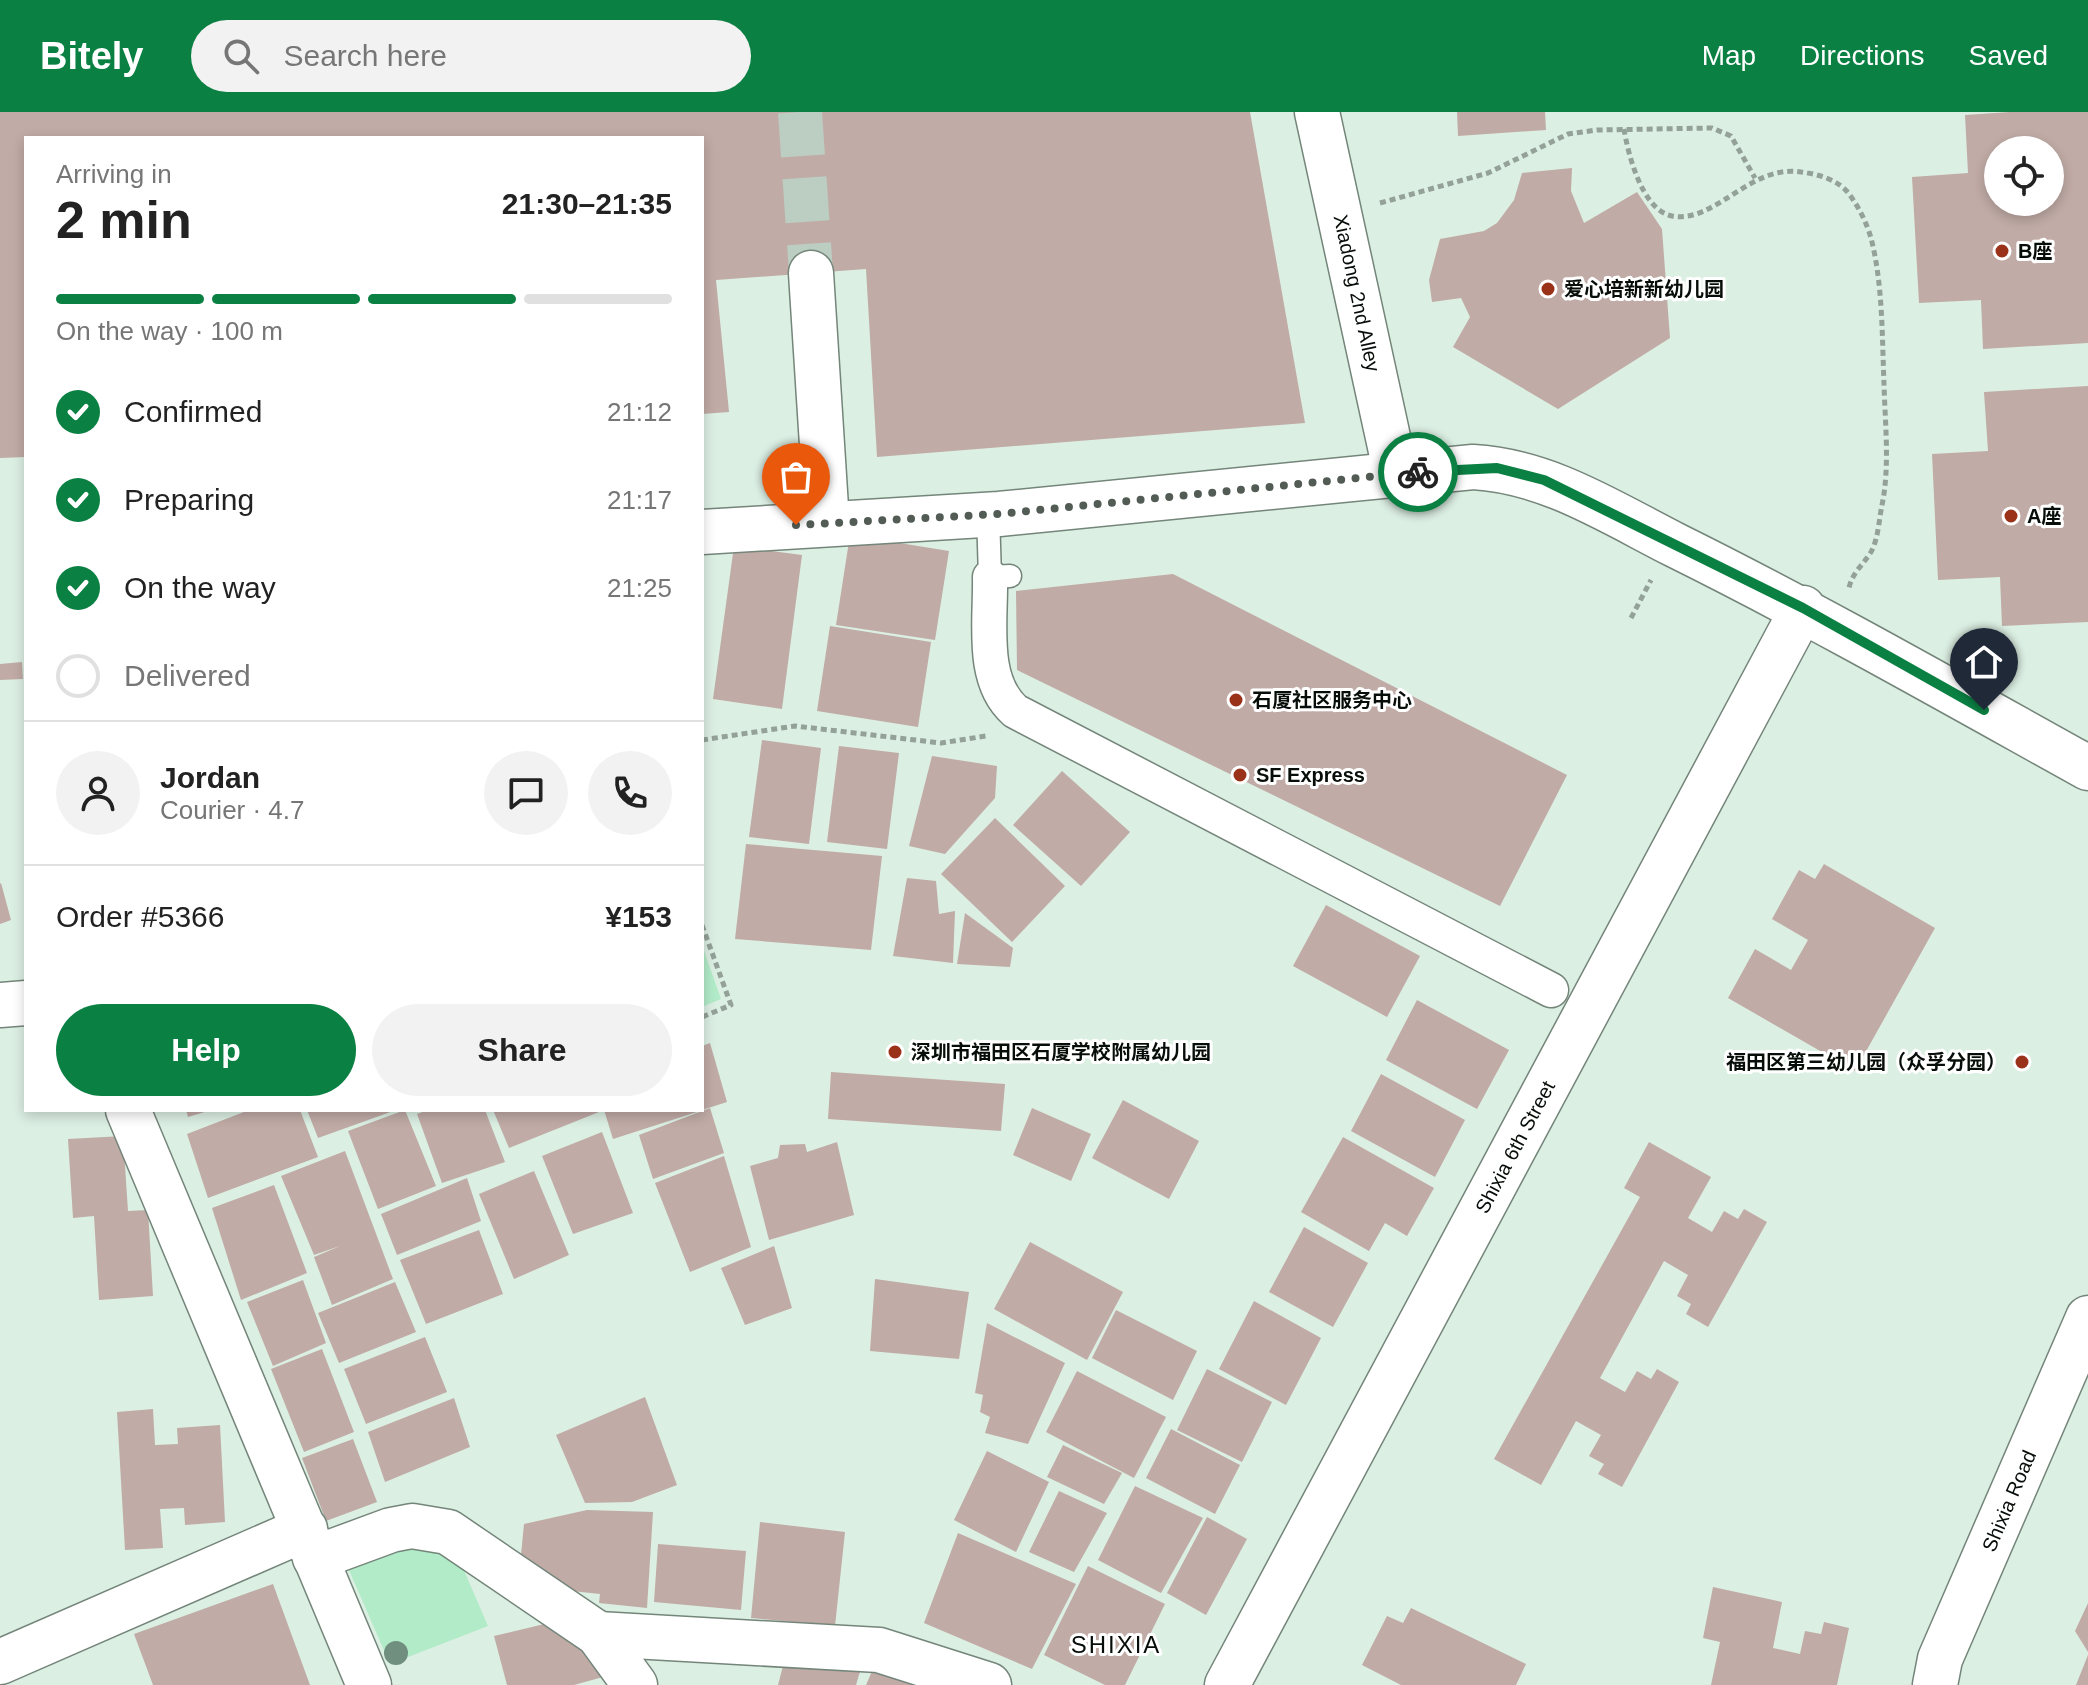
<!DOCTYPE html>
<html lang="en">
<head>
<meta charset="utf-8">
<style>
  :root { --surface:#fff; --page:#f2f2f2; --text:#222; --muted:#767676; --line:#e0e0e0; --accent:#0b8043 }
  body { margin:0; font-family:Arial,"Noto Sans SC",sans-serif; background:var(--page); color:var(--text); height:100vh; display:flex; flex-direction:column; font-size:30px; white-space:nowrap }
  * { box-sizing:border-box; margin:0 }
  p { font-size:26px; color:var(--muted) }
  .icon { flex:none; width:44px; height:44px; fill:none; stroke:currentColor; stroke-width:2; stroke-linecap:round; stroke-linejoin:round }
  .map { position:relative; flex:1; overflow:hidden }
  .details { position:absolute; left:24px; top:24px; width:680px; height:976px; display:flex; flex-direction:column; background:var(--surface); border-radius:0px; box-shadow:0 4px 12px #0003 }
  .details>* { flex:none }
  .controls { position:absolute; left:1984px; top:24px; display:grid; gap:16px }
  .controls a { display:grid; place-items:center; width:80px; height:80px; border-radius:50%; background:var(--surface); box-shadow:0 4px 12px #0003; font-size:40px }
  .pin { position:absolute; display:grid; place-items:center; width:68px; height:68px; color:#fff; margin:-82px -34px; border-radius:50% 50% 50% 0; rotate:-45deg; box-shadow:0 0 8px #0007 }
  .pin .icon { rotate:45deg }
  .courier { position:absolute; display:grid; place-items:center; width:80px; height:80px; margin:-40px; border:6px solid #0b8043; border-radius:50%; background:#fff; color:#222; box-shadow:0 2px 10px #0007 }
  .overview em { font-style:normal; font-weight:700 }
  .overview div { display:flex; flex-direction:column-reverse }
  .overview { display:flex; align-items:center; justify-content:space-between; height:136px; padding:0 32px }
  h1 { font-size:52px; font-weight:700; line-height:60px }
  .bar { display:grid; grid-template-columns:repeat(4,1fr); gap:12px 8px; align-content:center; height:96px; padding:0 32px }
  .bar i { height:10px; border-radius:6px; background:var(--line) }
  .bar .selected { background:var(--accent) }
  .bar p { grid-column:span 4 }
  .line { display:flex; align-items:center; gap:20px; padding:0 32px; border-top:2px solid var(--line) }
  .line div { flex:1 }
  .round { display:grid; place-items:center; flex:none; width:84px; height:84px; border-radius:42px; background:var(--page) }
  ol { padding:0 32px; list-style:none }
  li { display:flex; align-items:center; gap:24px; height:88px }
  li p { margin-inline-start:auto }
  li .icon { padding:8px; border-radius:50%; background:var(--accent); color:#fff; stroke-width:4 }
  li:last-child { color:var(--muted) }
  li i { width:44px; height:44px; border:4px solid var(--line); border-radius:50% }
  .button { display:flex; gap:16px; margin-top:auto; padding:16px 32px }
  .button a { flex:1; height:92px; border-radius:48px; background:var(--accent); color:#fff; font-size:32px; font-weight:700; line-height:92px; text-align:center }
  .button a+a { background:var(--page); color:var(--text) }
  header { display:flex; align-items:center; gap:48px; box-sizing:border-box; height:112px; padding:0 40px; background:var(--accent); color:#fff }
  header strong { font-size:38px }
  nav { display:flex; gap:44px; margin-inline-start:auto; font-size:28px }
  .search { width:560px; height:72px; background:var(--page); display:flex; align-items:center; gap:20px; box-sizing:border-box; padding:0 28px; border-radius:44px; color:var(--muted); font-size:30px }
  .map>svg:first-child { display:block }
  .green { fill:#b2ebc8 }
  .building { fill:#c0aba6; fill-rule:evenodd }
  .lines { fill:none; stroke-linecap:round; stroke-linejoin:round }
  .minor-tunnel { stroke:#bccdc2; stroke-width:44; stroke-dasharray:44 22; stroke-linecap:butt }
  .service-casing { stroke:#74857a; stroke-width:25 }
  .pedestrian-casing { stroke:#74857a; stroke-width:37 }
  .minor-casing { stroke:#74857a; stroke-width:47 }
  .tertiary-casing { stroke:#74857a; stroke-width:47 }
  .path { stroke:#93a198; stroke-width:5; stroke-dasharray:6 4; stroke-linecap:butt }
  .service { stroke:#fff; stroke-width:22 }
  .pedestrian { stroke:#fff; stroke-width:34 }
  .minor { stroke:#fff; stroke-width:44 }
  .tertiary { stroke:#fff; stroke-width:44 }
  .tree { fill:#708f7e }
  .done { stroke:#525c55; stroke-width:8; stroke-dasharray:0 14.4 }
  .route { stroke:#0b8043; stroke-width:10 }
  .poi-dot { fill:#9a321a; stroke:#fff; stroke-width:3 }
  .labels { text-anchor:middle; stroke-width:6; stroke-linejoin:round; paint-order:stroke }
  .poi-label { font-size:20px; font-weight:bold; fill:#070d09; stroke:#fff; text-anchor:start }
  .street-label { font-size:20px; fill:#070d09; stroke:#fff }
  .quarter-label { font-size:24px; letter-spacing:2px; fill:#070d09; stroke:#fff }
</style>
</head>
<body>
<header>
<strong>Bitely</strong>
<div class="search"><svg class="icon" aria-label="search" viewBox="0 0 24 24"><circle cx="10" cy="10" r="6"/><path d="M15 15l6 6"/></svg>Search here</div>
<nav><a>Map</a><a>Directions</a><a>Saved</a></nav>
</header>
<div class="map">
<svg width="2088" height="1573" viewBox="0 0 2088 1573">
  <rect width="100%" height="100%" fill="#dcefe3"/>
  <!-- green -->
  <g class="green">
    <path d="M702 833 721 887 702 895Z"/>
    <path d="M405 1427 459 1447 488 1514 390 1552 345 1449Z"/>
  </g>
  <!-- building -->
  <g class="building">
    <path d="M0 0H1250L1305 311 877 345 866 157 716 168 729 300 702 302V26H26V345L0 346Z"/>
    <path d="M1457 0H1545L1546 18 1458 24Z"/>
    <path d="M2010 0H2088V231L1983 237 1981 188 1919 191 1912 65 1968 61 1965 3ZM1998 38H2050V90H1998Z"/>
    <path d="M1572 56 1571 79 1584 111 1637 80 1662 117 1670 226 1558 297 1453 235 1470 205 1461 186 1432 190 1429 168 1440 127 1484 119 1497 111 1514 88 1522 61Z"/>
    <path d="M2088 274V510L2002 514 2000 465 1938 468 1932 342 1988 339 1984 280Z"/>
    <path d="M850 423 949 439 935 528 836 513Z"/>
    <path d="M734 434 802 443 782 597 713 587Z"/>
    <path d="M1173 462 1567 663 1500 794 1017 558 1016 479Z"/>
    <path d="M830 514 931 530 918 615 817 599Z"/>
    <path d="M22 550 23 567 0 568V552Z"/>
    <path d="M762 628 821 636 809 732 749 725Z"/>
    <path d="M839 634 899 641 887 737 827 730Z"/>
    <path d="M932 644 997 654 995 686 945 742 909 734Z"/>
    <path d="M1062 659 1130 720 1081 774 1013 713Z"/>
    <path d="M995 706 1065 774 1012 830 941 762Z"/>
    <path d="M746 732 882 744 871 838 735 827Z"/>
    <path d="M1824 752 1935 816 1855 959 1728 886 1755 837 1791 858 1808 828 1772 807 1799 758 1815 767Z"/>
    <path d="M907 766 936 769 939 802 955 799 953 851 893 844Z"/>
    <path d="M1 771 11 808 0 812V772Z"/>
    <path d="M1326 793 1420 844 1387 905 1293 854Z"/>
    <path d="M965 801 1013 836 1010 855 957 852Z"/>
    <path d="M1417 888 1509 938 1477 997 1386 948Z"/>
    <path d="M710 931 727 990 702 998V934Z"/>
    <path d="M831 960 1005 972 1001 1019 828 1007Z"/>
    <path d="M1381 962 1465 1008 1435 1065 1351 1019Z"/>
    <path d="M1123 988 1199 1029 1169 1087 1092 1046Z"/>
    <path d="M710 996 724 1041 653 1067 639 1023Z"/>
    <path d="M1032 996 1091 1022 1071 1069 1013 1043Z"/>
    <path d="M186 998H208V999L188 1005Z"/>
    <path d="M249 998H300L318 1045 208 1086 187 1022Z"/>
    <path d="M307 998H396L318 1026Z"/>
    <path d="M405 998 436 1074 378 1097 348 1019Z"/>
    <path d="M428 998H485L505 1050 442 1071 417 1002Z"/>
    <path d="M493 998H604L509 1036Z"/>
    <path d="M604 998H700V999L613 1027Z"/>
    <path d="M602 1020 633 1101 573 1122 542 1044Z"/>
    <path d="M123 1024 128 1099 148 1098 153 1184 99 1188 94 1104 73 1106 68 1027Z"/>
    <path d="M1343 1025 1434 1076 1407 1124 1385 1111 1369 1139 1301 1100Z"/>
    <path d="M837 1030 854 1103 769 1128 750 1054 778 1046 780 1033 805 1032 807 1040Z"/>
    <path d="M1649 1030 1711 1065 1688 1106 1712 1120 1724 1099 1738 1107 1744 1097 1767 1110 1708 1215 1686 1202 1691 1192 1677 1184 1688 1163 1664 1149 1600 1266 1625 1280 1637 1259 1651 1267 1657 1257 1679 1270 1622 1375 1598 1362 1604 1352 1589 1344 1601 1323 1576 1309 1541 1373 1494 1347 1640 1085 1624 1076Z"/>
    <path d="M345 1039 393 1167 332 1193 314 1145 340 1134 314 1143 281 1064Z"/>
    <path d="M724 1044 751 1135 690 1160 655 1071Z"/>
    <path d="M534 1059 569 1143 514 1167 479 1082Z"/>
    <path d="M467 1066 481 1109 397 1143 381 1102Z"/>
    <path d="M274 1073 307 1161 241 1188 212 1096Z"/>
    <path d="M1304 1115 1368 1151 1333 1215 1269 1180Z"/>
    <path d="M479 1118 503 1182 426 1212 400 1148Z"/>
    <path d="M1030 1130 1123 1180 1087 1248 994 1197Z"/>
    <path d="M774 1134 792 1196 745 1213 721 1156Z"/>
    <path d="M875 1167 969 1180 959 1247 870 1239Z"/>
    <path d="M303 1168 326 1231 273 1254 247 1190Z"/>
    <path d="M395 1170 416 1220 339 1251 318 1201Z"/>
    <path d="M1254 1189 1321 1226 1286 1293 1219 1257Z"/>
    <path d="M1116 1198 1197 1239 1173 1288 1092 1246Z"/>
    <path d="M987 1211 1065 1251 1028 1332 985 1321 990 1305 980 1300 983 1283 975 1281Z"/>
    <path d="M425 1225 447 1280 366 1312 344 1257Z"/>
    <path d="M322 1237 354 1320 304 1340 271 1257Z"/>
    <path d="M1207 1257 1272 1290 1242 1350 1177 1318Z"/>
    <path d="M1077 1259 1166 1305 1134 1366 1046 1320Z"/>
    <path d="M645 1285 677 1373 632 1390 585 1391 556 1323Z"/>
    <path d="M454 1286 470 1335 385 1370 368 1320Z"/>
    <path d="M153 1297 155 1333 178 1332 177 1316 220 1313 225 1410 185 1413 184 1396 160 1397 163 1436 125 1438 117 1300Z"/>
    <path d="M1171 1317 1240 1353 1215 1402 1146 1366Z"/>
    <path d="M353 1327 377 1390 326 1409 302 1346Z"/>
    <path d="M1063 1333 1122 1361 1104 1392 1047 1365Z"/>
    <path d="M987 1339 1049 1370 1016 1440 954 1408Z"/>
    <path d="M1135 1374 1203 1406 1161 1481 1098 1448Z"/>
    <path d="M1059 1379 1107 1401 1074 1460 1029 1440Z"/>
    <path d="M587 1398 653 1400 647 1496 599 1491 600 1482 572 1479 520 1453 524 1412Z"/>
    <path d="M1207 1405 1247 1427 1206 1503 1167 1481Z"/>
    <path d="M760 1410 845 1420 835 1514 751 1506Z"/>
    <path d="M958 1421 1076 1472 1032 1557 924 1511Z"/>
    <path d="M658 1432 746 1439 741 1498 654 1490Z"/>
    <path d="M1088 1454 1165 1492 1125 1573H1105L1044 1543Z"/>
    <path d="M273 1472 310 1573H153L134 1522Z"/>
    <path d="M1713 1475 1782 1490 1773 1536 1800 1542 1805 1519 1821 1522 1824 1510 1849 1516 1837 1573H1711L1720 1530 1703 1526Z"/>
    <path d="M2088 1491V1540L2075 1519Z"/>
    <path d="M1411 1496 1526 1552 1516 1573H1401L1362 1553 1387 1504 1403 1511Z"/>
    <path d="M561 1508 603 1565 574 1573H507L494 1524Z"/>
    <path d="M788 1535 862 1553 856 1573H778Z"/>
    <path d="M2088 1543V1573H2076Z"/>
    <path d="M873 1557 925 1573H866Z"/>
  </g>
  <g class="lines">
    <!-- minor-tunnel -->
    <path class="minor-tunnel" d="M800 0 811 161"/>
    <defs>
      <path id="service" d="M988 402 990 465 1010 464"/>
      <path id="pedestrian" d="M990 465C991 509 980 568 1015 599L1551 878"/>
      <g id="minor">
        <path d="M1317 0 1396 362"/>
        <path d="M811 161 827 411"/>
        <path d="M702 420 999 402 1473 355C1547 359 1610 400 1675 433 1816 503 1951 580 2088 656"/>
        <path d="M0 893 26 891"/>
        <path d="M128 998 369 1573"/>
        <path d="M315 1446 391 1418 412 1414 448 1420 598 1522 635 1573"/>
        <path d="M598 1522 879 1538 989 1573"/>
        <path d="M0 1550 305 1417"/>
        <path d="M1227 1573 1803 496"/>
      </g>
      <path id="tertiary" d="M1935 1573 1940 1547 2088 1206"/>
    </defs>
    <!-- service casing -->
    <use href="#service" class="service-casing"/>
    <!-- pedestrian casing -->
    <use href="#pedestrian" class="pedestrian-casing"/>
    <!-- minor casing -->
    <use href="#minor" class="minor-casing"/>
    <!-- tertiary casing -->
    <use href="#tertiary" class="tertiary-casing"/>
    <!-- path -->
    <g class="path">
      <path d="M1624 17C1628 42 1642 98 1672 104 1715 112 1750 52 1801 60 1818 62 1839 68 1849 82 1859 95 1867 112 1871 126 1883 173 1882 224 1884 272 1885 311 1890 355 1882 393 1879 408 1878 428 1871 440 1863 453 1852 461 1849 476"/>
      <path d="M1380 91 1488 61 1568 22 1597 18 1712 16 1731 24 1755 66"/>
      <path d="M1631 506 1651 468"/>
      <path d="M702 628 795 614 941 631 986 624"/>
      <path d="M702 813 731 893 702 905"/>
    </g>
    <!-- service -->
    <use href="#service" class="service"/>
    <!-- pedestrian -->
    <use href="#pedestrian" class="pedestrian"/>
    <!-- minor -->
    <use href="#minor" class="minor"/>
    <!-- tertiary -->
    <use href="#tertiary" class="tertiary"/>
  </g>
  <!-- trees -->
  <circle class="tree" cx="396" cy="1541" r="12"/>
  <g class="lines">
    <!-- done -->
    <path class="done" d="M796 413 999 402 1418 360"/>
    <!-- route -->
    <path class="route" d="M1418 360 1497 356 1544 368 1803 496 1984 598"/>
  </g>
  <!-- markers -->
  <g class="poi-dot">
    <circle cx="2002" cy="139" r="8"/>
    <circle cx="1548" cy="177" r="8"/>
    <circle cx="2011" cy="404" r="8"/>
    <circle cx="1236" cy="588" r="8"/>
    <circle cx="1240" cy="663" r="8"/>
    <circle cx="895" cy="940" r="8"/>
    <circle cx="2022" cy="950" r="8"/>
  </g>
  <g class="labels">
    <!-- poi labels -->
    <g class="poi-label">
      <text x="2018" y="146">B座</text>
      <text x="1564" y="184">爱心培新新幼儿园</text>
      <text x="2027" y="411">A座</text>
      <text x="1252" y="595">石厦社区服务中心</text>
      <text x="1256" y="670">SF Express</text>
      <text x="911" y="947">深圳市福田区石厦学校附属幼儿园</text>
      <text x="2006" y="957" text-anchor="end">福田区第三幼儿园（众孚分园）</text>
    </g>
    <!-- street labels -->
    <g class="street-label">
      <text transform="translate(1357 181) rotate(78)" y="7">Xiadong 2nd Alley</text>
      <text transform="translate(1515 1035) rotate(-62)" y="7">Shixia 6th Street</text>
      <text transform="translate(2009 1389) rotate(-67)" y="7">Shixia Road</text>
    </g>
    <!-- quarter labels -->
    <g class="quarter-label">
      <text x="1116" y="1541">SHIXIA</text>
    </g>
  </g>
</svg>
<div class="controls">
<a><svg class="icon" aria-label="locate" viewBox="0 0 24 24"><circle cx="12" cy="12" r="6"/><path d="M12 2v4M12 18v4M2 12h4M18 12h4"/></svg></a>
</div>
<div class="pin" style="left:796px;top:413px;background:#ea580c"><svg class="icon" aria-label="bag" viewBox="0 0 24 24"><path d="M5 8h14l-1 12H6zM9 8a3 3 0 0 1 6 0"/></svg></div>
<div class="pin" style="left:1984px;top:598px;background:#1f2937"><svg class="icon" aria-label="home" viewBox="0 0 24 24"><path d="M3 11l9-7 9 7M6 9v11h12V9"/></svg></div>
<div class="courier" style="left:1418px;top:360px"><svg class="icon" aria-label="bike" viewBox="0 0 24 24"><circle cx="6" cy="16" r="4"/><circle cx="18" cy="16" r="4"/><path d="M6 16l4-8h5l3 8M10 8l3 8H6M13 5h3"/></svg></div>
<section class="details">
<div class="overview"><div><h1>2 min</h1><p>Arriving in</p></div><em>21:30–21:35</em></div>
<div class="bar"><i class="selected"></i><i class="selected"></i><i class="selected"></i><i></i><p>On the way · 100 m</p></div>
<ol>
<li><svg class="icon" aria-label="check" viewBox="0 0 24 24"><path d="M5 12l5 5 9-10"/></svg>Confirmed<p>21:12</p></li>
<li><svg class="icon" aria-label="check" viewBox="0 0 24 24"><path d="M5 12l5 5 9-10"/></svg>Preparing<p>21:17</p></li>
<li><svg class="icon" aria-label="check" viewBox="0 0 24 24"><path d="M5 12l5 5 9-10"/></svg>On the way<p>21:25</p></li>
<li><i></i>Delivered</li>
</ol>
<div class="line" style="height:144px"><a class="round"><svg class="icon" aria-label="person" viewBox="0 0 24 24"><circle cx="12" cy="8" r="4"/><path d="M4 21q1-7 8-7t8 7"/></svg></a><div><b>Jordan</b><p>Courier · 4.7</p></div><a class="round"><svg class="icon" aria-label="chat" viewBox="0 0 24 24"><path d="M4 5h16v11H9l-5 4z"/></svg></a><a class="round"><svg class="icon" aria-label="phone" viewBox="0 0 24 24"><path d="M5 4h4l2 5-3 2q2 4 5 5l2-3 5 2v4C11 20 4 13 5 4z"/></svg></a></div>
<div class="line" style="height:104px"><div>Order #5366</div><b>¥153</b></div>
<div class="button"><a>Help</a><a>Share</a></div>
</section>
</div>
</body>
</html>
